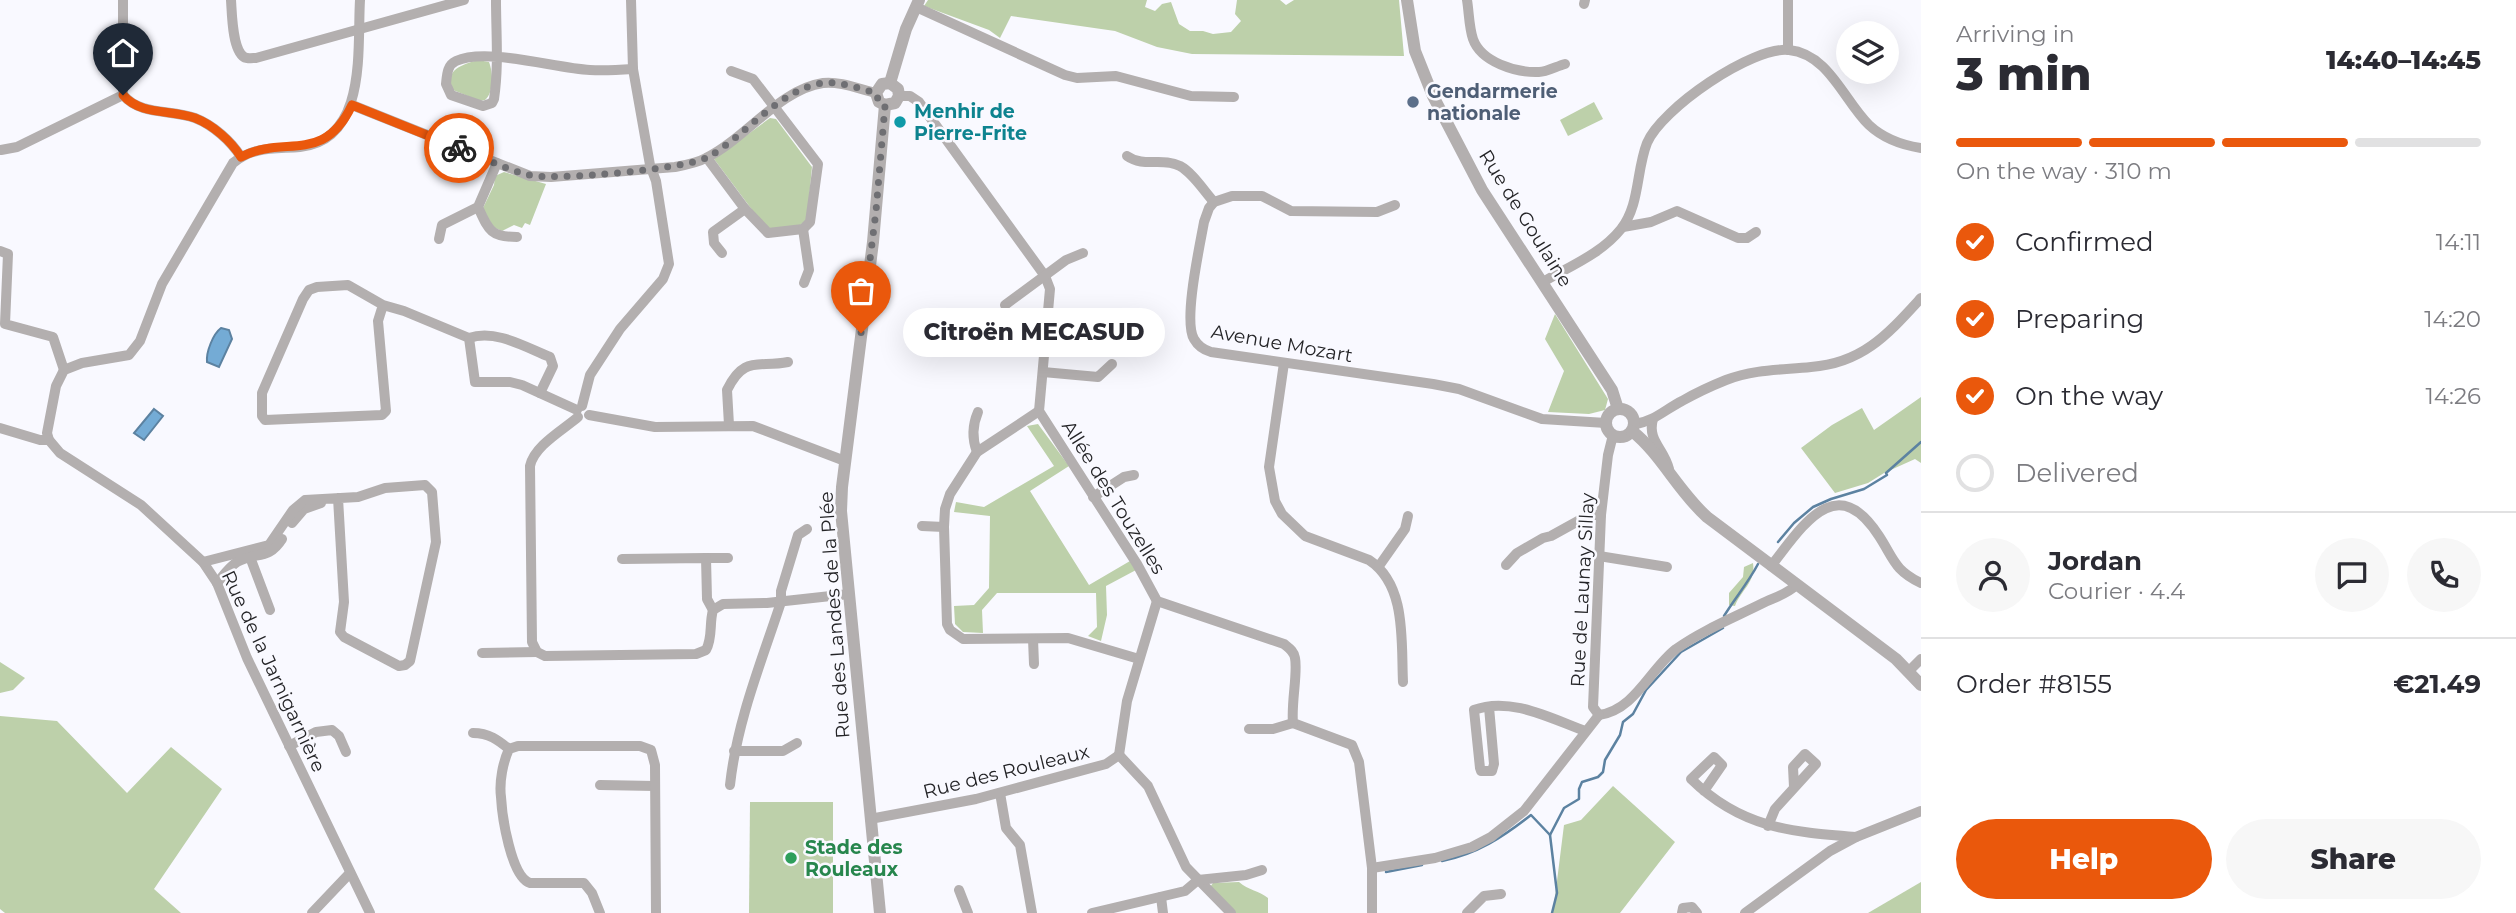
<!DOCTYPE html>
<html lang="en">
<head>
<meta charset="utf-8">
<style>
  :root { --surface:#fff; --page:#f7f7f7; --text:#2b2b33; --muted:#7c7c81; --line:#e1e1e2; --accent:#ea580c }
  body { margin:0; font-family:Montserrat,sans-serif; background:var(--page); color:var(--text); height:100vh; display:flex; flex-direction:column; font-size:26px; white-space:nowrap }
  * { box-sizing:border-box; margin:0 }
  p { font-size:23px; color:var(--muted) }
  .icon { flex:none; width:38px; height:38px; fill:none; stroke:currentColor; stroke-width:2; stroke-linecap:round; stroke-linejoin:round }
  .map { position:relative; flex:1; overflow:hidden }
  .drawer { display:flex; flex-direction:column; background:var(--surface); width:595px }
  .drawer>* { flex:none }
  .buttons { position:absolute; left:1836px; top:21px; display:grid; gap:14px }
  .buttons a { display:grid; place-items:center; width:63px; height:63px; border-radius:50%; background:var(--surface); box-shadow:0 7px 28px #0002; font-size:35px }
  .pin { position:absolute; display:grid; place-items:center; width:60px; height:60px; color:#fff; margin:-72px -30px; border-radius:50% 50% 50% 0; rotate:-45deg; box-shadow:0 0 7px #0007 }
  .pin .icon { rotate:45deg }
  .courier { position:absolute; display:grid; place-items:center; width:70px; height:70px; margin:-35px; border:5px solid #ea580c; border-radius:50%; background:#fff; color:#222; box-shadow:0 2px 9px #0007 }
  .bubble { position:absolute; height:49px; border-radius:24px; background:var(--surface); box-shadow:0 7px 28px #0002; font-size:23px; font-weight:800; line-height:49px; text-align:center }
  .overview em { font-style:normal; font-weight:800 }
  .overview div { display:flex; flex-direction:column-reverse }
  .overview { display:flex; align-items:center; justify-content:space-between; height:119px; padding:0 35px }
  h1 { font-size:46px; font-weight:800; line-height:52px }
  .bar { display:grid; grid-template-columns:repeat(4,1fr); gap:10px 7px; align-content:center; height:84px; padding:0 35px }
  .bar i { height:9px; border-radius:5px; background:var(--line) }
  .bar .selected { background:var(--accent) }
  .bar p { grid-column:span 4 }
  .line { display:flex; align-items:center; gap:18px; padding:0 35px; border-top:2px solid var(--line) }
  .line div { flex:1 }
  .round { display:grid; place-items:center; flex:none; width:74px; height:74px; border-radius:37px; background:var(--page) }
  ol { padding:0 35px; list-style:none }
  li { display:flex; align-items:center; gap:21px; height:77px }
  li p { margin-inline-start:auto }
  li .icon { padding:7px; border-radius:50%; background:var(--accent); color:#fff; stroke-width:4 }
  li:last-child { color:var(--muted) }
  li i { width:38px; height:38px; border:4px solid var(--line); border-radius:50% }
  .cta { display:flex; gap:14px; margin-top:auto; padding:14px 35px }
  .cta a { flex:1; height:80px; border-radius:42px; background:var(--accent); color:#fff; font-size:28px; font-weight:800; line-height:80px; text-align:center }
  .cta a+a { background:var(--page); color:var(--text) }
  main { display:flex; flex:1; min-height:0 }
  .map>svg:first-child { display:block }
  .green { fill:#bdd0aa }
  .water { fill:#74abd5; stroke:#5c82a1; stroke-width:2 }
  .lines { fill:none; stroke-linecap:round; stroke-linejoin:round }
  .stream { stroke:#5c82a1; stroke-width:2.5 }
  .minor { stroke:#b3afaf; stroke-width:10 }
  .tertiary { stroke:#b3afaf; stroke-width:12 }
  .done { stroke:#6f6f73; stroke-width:7; stroke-dasharray:0 12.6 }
  .route { stroke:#ea580c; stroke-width:9 }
  .service-dot { fill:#5c6f8a; stroke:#f9f9ff; stroke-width:2.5 }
  .culture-dot { fill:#0f9aa8; stroke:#f9f9ff; stroke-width:2.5 }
  .leisure-dot { fill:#2e9e5b; stroke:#f9f9ff; stroke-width:2.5 }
  .labels { text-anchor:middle; stroke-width:5; stroke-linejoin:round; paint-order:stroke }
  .service-label { font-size:19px; font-weight:bold; fill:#4e5e75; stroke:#f9f9ff; text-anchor:start }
  .culture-label { font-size:19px; font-weight:bold; fill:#0d838f; stroke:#f9f9ff; text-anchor:start }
  .street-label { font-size:19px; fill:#242427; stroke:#f9f9ff }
  .leisure-label { font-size:19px; font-weight:bold; fill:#27864d; stroke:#f9f9ff; text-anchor:start }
</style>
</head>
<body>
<main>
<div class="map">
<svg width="1921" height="913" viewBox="0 0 1921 913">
  <rect width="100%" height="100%" fill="#f9f9ff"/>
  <!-- green -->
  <g class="green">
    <path d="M928 0H1147L1145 7 1155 11 1162 4 1171 2 1179 24 1190 31H1203L1213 34 1231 32 1241 21 1235 14 1237 0H1280L1286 5 1294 0H1399L1404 56 1192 54 1157 47 1115 31 1011 16 1000 38 989 30 924 6Z"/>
    <path d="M478 60 489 62C493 72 494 93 485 100L480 101 453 90C444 69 462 65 478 60Z"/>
    <path d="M1594 102 1603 119 1568 136 1560 120Z"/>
    <path d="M770 118 776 119 812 167 807 220 800 225 768 231 714 159Z"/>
    <path d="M504 172 546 184 530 225 525 223 522 228 514 225 502 231 493 227 483 208 494 185 495 176Z"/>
    <path d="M1555 314 1608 399 1605 410 1589 414 1548 412 1564 371 1545 339Z"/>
    <path d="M1921 397V463L1915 459 1884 473 1868 483 1835 493 1801 448 1832 425 1862 408 1874 430Z"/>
    <path d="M1038 424 1069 466 1030 491 1089 585 1130 561 1136 570 1106 586 1107 615 1101 641 1088 636 1097 627 1096 593H997L982 610 983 633 963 632 955 624 954 606 974 605 989 588 990 516 954 512 956 502 984 507 1054 466 1027 426Z"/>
    <path d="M1753 563C1756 582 1741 590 1735 606L1729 605V593L1743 577 1744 567Z"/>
    <path d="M0 662 25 678 13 690 0 693Z"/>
    <path d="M0 716 57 721 127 793 171 747 222 789 154 889 181 913H5L0 909Z"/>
    <path d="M1613 786 1675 842 1620 913H1553L1564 825 1581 820Z"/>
    <path d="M750 802H833V913H749Z"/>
    <path d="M1239 882C1248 890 1260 891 1268 898V913H1235L1210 887 1213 883Z"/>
    <path d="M1921 882V913H1868Z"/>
  </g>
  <!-- water -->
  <g class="water">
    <path d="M221 328 229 330 232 339 219 367 207 362C206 352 213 334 221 328Z"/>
    <path d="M154 409 163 416 144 440 134 433Z"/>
  </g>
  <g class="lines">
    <!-- stream -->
    <g class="stream">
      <path d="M1778 542 1794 523 1813 507 1831 499 1864 489 1887 475 1886 473 1921 442"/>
      <path d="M1724 616C1735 598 1748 583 1758 564"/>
      <path d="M1550 835 1557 893 1552 913"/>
      <path d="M1442 861C1477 854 1503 837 1531 815L1550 835 1564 808 1579 799V789L1582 782 1598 777 1603 772 1605 760 1620 735 1623 722 1633 714 1646 690 1681 652 1723 628"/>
      <path d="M1386 872 1422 865"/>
    </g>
    <!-- minor -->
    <g class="minor">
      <path d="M123 0V95C141 116 171 109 195 118 213 125 231 141 241 157"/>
      <path d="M231 0C232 13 232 49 244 57 247 59 253 58 256 58L464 0"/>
      <path d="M360 0C357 48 368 140 300 147 274 149 254 146 233 163L162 284 140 341 129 355 82 363 64 370 56 386 47 433 49 440 60 453 141 505 203 562 217 583 247 658 370 913"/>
      <path d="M496 0C496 33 499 66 494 99L492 103 483 106 451 95 446 84C447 75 447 65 456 61 486 47 554 68 590 70 604 71 619 70 633 69"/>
      <path d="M1467 0C1469 12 1469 27 1473 39 1481 62 1516 73 1539 72 1547 72 1557 66 1565 64"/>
      <path d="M1788 0V50"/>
      <path d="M1584 4 1585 0"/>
      <path d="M916 7 1065 75 1077 78 1116 76 1191 96 1234 97"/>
      <path d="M899 96H910L919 102 1045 276 1050 289 1039 411 1137 564 1157 601 1284 644C1289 648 1294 651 1295 658 1298 673 1291 703 1293 723L1352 745 1359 762 1372 868V913"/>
      <path d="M352 105 530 176 551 177 675 167C686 165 697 163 706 158 745 139 780 89 823 83 840 81 859 89 876 93"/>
      <path d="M1 150 17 147 123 95"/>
      <path d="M1127 156C1144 168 1162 157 1180 166 1193 173 1204 191 1214 202"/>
      <path d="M707 158 745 209 768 233 803 229 810 222 818 164 753 79 731 71"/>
      <path d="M1395 205 1377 212 1291 211 1262 196H1232L1214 202 1209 208 1204 222C1200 245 1183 321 1194 339 1198 346 1204 350 1211 352L1433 384 1459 389 1542 419 1606 423"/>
      <path d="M478 207C488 229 490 237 517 237"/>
      <path d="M1623 227 1651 222 1677 211 1738 238H1747L1756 232"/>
      <path d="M803 229 809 270 804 283"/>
      <path d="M439 239 442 225 478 207 497 163"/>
      <path d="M0 251 8 254 5 324 53 337 64 370"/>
      <path d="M722 253 714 243 713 232 745 209"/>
      <path d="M1543 282C1570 266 1601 254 1621 229 1640 205 1636 171 1647 143 1661 109 1752 46 1789 50 1829 54 1844 101 1869 125 1884 139 1901 145 1921 148"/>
      <path d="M383 305 378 321 386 411 382 415 265 420 262 416V393L303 299 309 290 317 287 348 285 383 305 404 311 469 338 475 382H510L522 385 577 410"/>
      <path d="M1005 305 1066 260 1083 253"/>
      <path d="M469 338C496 329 525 347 550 357L553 366 540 393"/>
      <path d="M1284 363 1269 467 1275 501 1282 514 1305 536 1369 560C1407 585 1401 642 1403 682"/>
      <path d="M1043 372 1098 377 1112 364"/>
      <path d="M582 406 590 375 620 329 663 279 669 264 656 181 650 165 633 69 631 0"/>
      <path d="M1039 411 977 452 950 494 945 509 944 527 947 624 950 630 963 639 1068 638 1139 659"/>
      <path d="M589 415 655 427 753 426 845 461"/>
      <path d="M578 417C563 430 534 446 530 466L532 642 537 652 545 656 696 654 706 650C713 637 709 624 713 610L723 604 767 603 849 594"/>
      <path d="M1653 419C1647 441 1664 448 1669 469"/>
      <path d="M1635 424C1653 422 1666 409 1682 401 1696 393 1711 386 1726 380 1754 369 1782 370 1811 367 1863 363 1888 334 1921 298"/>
      <path d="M729 425 727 390C744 355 758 368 788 362"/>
      <path d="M0 428 40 440H49"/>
      <path d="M977 452C972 439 972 426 978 412"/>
      <path d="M1093 497 1124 477 1134 475"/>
      <path d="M292 523 304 509 321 503"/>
      <path d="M922 526 944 527"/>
      <path d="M1599 556 1667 567"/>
      <path d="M250 557 270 610"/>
      <path d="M706 558H728"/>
      <path d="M622 559 706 558 707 599 713 610"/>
      <path d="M203 562 269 545 293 510 305 500 358 497 385 488 425 485 432 492 436 542 410 661 405 665 399 666 344 637 340 632 344 602 338 498"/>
      <path d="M1506 565 1517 553 1543 538 1551 536 1589 515H1601"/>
      <path d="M1379 566 1405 529 1408 516"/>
      <path d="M1771 566C1802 527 1836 469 1879 536 1894 559 1894 570 1921 583"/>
      <path d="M217 583C223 576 229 567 237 562 256 551 268 561 282 539"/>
      <path d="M1033 639 1034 664"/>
      <path d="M482 653 537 652"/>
      <path d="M1909 671 1921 659"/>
      <path d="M1489 707 1494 764 1492 771H1481L1480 768 1474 710C1510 696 1552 719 1585 731"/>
      <path d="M1599 715 1593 707 1601 515 1608 455 1613 435"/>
      <path d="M1599 715C1635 710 1650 669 1676 649 1703 630 1733 618 1763 603 1773 598 1788 594 1796 585"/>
      <path d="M1249 729H1273L1293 723"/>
      <path d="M473 733C489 733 498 740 509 749"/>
      <path d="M289 746 316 732 332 730 339 736 346 752"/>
      <path d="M734 751H783L797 743"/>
      <path d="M1119 755 1148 786 1186 867 1231 913"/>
      <path d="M1119 755 1127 701 1157 601"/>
      <path d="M600 785 655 786"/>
      <path d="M730 785C737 721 761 663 781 602V591L798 535 807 529"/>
      <path d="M1704 791 1722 765 1714 757 1691 779C1741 828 1791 832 1856 837"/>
      <path d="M1000 793 1006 828 1020 845 1032 913"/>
      <path d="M870 819 976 799 1106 764 1119 755"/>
      <path d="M1768 826 1775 809 1816 764 1805 754 1793 767 1794 787"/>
      <path d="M1372 868 1435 858 1472 847 1491 837 1524 811 1599 715"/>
      <path d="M959 890 968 913"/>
      <path d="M1161 897 1163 913"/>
      <path d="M312 913 350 873"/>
      <path d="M600 913 592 893 584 883H530C511 877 502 816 501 797 499 782 503 762 509 749L518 746H640L651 750 655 765 656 913"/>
      <path d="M1092 913 1185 891 1198 880 1246 875 1262 870"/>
      <path d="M1467 913 1484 896 1501 894"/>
      <path d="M1682 913 1683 908 1692 907 1697 913"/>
      <path d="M1745 913 1830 851 1856 837 1921 811"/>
    </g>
    <!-- tertiary -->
    <g class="tertiary">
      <path d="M1407 0 1415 51 1433 96 1482 190 1612 390 1618 409"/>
      <path d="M890 83 906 29 919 0"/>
      <path d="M885 105 895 103 899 96 898 89 890 83"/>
      <path d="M885 105 879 102 876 93 882 84 890 83"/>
      <circle cx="1620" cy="423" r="14"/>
      <path d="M1632 431C1661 454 1678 491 1707 517L1896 659 1921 685"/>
      <path d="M880 913 841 511 842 487 873 242 885 105"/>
    </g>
  </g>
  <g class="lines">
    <!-- done -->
    <path class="done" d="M459 148C482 157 505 169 529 175 552 181 687 169 708 157 744 137 782 87 824 83 841 81 860 89 876 93L879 102 885 106 876 211 861 333"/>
    <!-- route -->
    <path class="route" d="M123 95C141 116 171 109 195 118 213 125 231 141 241 157 285 134 323 166 352 105L459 148"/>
  </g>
  <!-- markers -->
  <circle class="service-dot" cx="1413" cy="102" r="7"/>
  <circle class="culture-dot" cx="900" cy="122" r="7"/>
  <circle class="leisure-dot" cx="791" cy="858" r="7"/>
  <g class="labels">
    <!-- service labels -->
    <g class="service-label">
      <text x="1427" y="98">Gendarmerie<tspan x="1427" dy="22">nationale</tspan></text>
    </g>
    <!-- culture labels -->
    <g class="culture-label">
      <text x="914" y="118">Menhir de<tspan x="914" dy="22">Pierre-Frite</tspan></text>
    </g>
    <!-- street labels -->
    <g class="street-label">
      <text transform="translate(1526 218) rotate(58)" y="7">Rue de Goulaine</text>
      <text transform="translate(1282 343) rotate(10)" y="7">Avenue Mozart</text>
      <text transform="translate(1114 497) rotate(58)" y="7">Allée des Touzelles</text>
      <text transform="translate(1582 590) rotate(-87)" y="7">Rue de Launay Sillay</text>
      <text transform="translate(834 615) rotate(-94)" y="7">Rue des Landes de la Plée</text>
      <text transform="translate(274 671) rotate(65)" y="7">Rue de la Jarnigarnière</text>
      <text transform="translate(1006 771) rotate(-14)" y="7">Rue des Rouleaux</text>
    </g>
    <!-- leisure labels -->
    <g class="leisure-label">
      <text x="805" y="854">Stade des<tspan x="805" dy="22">Rouleaux</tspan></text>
    </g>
  </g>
</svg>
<div class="buttons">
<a><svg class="icon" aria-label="layers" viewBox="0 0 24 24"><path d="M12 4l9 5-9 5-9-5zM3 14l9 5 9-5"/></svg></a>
</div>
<div class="pin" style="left:861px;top:333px;background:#ea580c"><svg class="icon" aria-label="bag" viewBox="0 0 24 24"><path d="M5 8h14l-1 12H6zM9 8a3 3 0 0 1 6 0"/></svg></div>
<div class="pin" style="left:123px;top:95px;background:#1f2937"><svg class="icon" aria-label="home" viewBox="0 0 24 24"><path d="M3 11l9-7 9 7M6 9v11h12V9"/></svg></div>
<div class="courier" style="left:459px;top:148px"><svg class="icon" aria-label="bike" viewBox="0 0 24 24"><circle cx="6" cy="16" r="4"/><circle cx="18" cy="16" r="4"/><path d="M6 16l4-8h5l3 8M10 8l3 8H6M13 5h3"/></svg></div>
<div class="bubble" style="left:903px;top:308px;width:262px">Citroën MECASUD</div>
</div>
<section class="drawer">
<div class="overview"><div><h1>3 min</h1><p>Arriving in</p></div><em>14:40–14:45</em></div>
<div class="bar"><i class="selected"></i><i class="selected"></i><i class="selected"></i><i></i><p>On the way · 310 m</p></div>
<ol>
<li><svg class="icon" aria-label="check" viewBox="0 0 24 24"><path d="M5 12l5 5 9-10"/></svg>Confirmed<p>14:11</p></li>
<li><svg class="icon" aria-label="check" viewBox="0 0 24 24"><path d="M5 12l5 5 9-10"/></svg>Preparing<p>14:20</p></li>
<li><svg class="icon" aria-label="check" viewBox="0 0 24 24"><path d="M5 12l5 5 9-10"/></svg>On the way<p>14:26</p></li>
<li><i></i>Delivered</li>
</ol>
<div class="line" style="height:126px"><a class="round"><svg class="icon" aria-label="person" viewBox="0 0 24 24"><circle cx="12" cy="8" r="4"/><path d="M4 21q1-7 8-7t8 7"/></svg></a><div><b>Jordan</b><p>Courier · 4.4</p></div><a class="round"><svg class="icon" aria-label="chat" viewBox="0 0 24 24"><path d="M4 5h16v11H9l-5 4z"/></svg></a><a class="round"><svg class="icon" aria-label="phone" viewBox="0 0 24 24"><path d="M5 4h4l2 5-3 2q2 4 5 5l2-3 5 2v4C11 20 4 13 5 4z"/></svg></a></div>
<div class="line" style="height:91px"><div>Order #8155</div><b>€21.49</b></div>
<div class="cta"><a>Help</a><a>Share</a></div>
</section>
</main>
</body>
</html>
